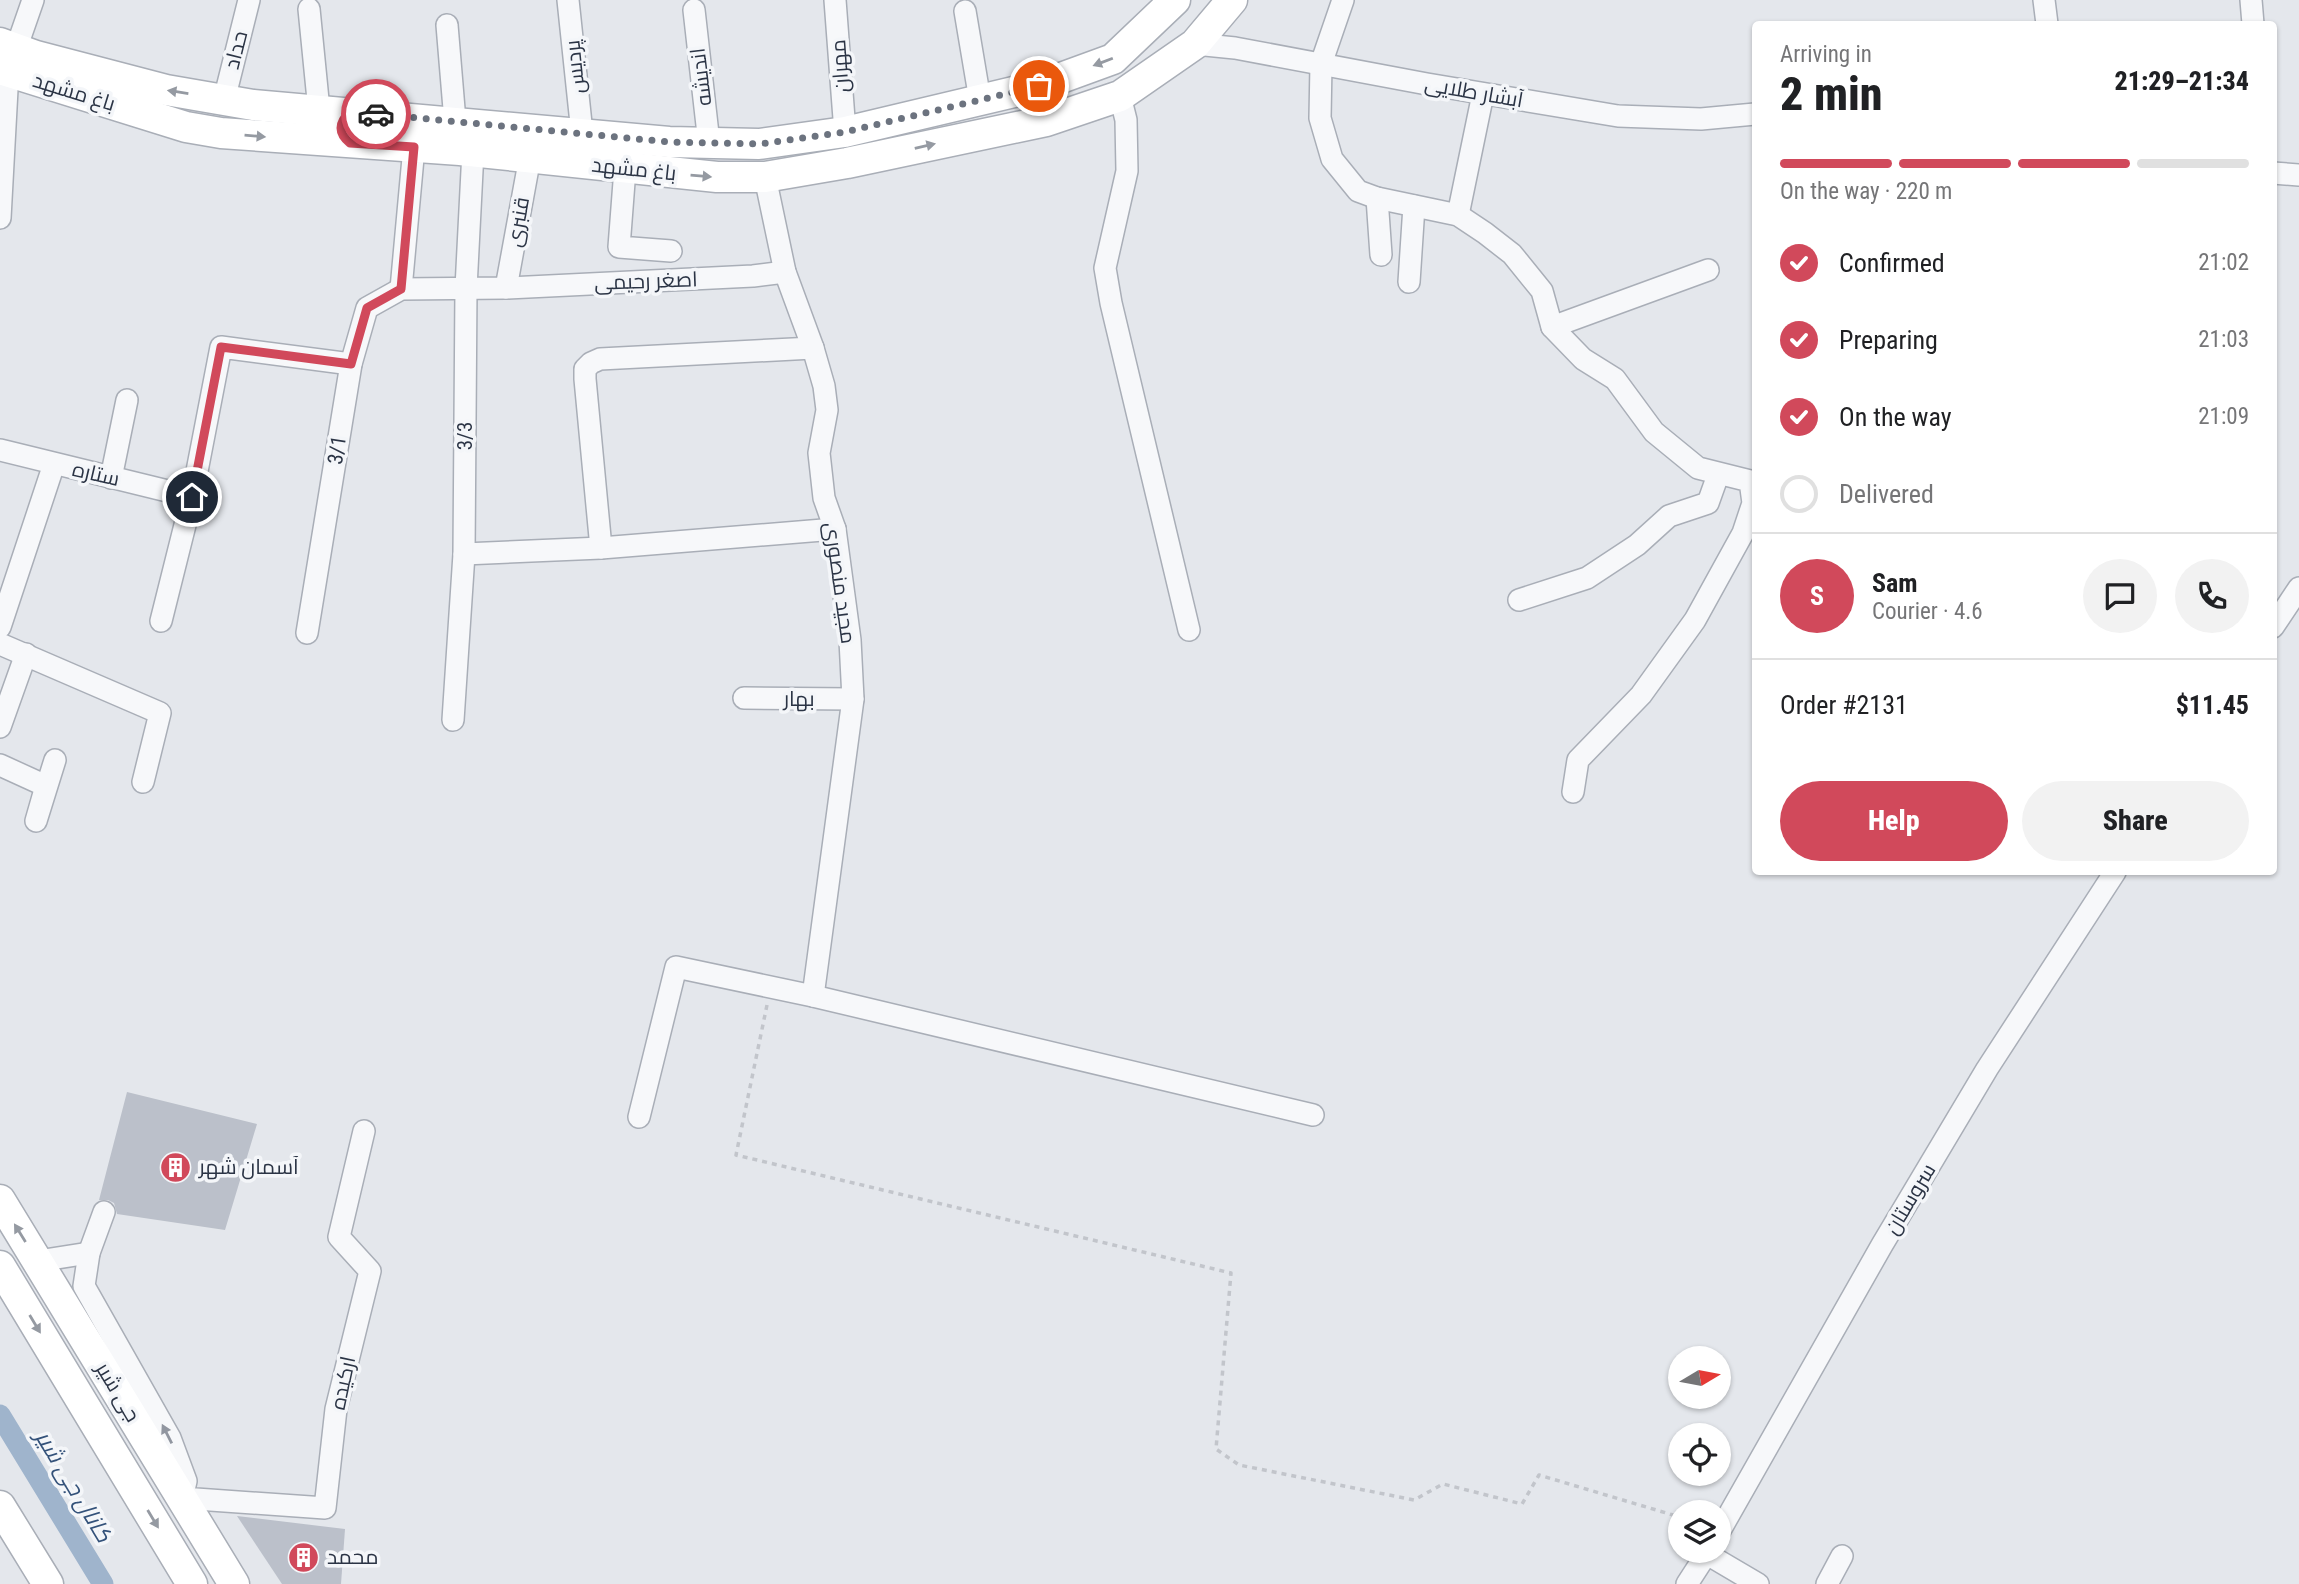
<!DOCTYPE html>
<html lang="en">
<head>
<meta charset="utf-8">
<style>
  :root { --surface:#fff; --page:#f2f2f2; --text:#202124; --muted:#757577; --line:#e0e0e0; --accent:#d1495b }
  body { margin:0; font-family:"Roboto Condensed",Cairo,sans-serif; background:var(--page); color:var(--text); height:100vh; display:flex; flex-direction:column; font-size:26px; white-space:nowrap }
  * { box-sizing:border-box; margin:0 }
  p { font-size:23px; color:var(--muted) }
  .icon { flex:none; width:38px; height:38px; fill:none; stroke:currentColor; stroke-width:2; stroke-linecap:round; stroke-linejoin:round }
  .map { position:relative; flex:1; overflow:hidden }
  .drawer { position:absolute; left:1752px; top:21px; width:525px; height:854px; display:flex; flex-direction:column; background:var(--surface); border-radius:7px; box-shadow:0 2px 5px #0004 }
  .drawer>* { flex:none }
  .needle { width:46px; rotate:80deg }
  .buttons { position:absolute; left:1668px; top:1346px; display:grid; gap:14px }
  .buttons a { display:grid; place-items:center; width:63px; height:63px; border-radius:50%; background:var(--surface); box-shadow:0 2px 5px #0004; font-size:35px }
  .pin { position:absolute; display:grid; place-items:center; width:60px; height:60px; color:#fff; margin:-30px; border:4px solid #fff; border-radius:50%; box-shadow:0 2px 7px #0007 }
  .courier { position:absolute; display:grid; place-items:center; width:70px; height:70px; margin:-35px; border:5px solid #d1495b; border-radius:50%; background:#fff; color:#222; box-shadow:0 2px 9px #0007 }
  .summary em { font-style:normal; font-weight:800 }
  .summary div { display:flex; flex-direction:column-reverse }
  .summary { display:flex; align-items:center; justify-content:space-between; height:119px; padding:0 28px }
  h1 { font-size:46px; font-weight:800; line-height:52px }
  .bar { display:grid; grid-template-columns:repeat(4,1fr); gap:10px 7px; align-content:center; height:84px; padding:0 28px }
  .bar i { height:9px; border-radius:5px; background:var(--line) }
  .bar .on { background:var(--accent) }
  .bar p { grid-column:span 4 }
  .line { display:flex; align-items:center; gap:18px; padding:0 28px; border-top:2px solid var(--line) }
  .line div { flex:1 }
  .round { display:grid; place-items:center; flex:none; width:74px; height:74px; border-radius:37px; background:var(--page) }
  ol { padding:0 28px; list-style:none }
  li { display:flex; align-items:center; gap:21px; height:77px }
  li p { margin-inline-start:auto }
  li .icon { padding:7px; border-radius:50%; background:var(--accent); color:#fff; stroke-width:4 }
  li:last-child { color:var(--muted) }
  li i { width:38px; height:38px; border:4px solid var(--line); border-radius:50% }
  .action { display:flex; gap:14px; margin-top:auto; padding:14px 28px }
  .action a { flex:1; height:80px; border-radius:42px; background:var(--accent); color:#fff; font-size:28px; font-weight:800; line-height:80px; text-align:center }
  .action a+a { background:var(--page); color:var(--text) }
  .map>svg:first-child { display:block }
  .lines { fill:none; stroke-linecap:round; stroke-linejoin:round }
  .canal { stroke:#9fb4cc; stroke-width:21 }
  .building { fill:#bbc0ca }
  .street-casing { stroke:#a9aeb7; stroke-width:24 }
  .secondary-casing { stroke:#a9aeb7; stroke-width:33 }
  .path { stroke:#c2c5cb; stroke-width:3.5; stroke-dasharray:5 5; stroke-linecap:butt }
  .street { stroke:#f7f8fa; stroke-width:21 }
  .secondary { stroke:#fff; stroke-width:30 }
  .oneway { fill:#959aa2 }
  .oneway2 { fill:#9196a0 }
  .done { stroke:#6c737f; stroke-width:7; stroke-dasharray:0 12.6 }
  .route { stroke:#d1495b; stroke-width:9 }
  .labels { text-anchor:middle; stroke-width:7; stroke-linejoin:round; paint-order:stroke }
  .street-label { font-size:21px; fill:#2b3445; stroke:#f4f6f9 }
  .poi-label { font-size:21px; fill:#2b3445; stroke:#f4f6f9; text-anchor:start }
  .water-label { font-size:23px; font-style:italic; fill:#34527a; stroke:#f4f6f9 }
</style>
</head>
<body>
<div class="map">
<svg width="2299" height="1584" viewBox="0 0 2299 1584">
  <rect width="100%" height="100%" fill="#e4e7ec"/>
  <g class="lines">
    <!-- canal -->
    <path class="canal" d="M0 1415 103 1584"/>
  </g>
  <!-- building -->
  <g class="building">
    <path d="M127 1092 257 1124 225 1230 117 1214 114 1203 108 1200H99Z"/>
    <path d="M237 1516 345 1529 341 1584H282Z"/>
  </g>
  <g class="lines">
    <defs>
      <g id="street">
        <path d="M568 0 582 133"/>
        <path d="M835 0 845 132"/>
        <path d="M1343 0 1321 64 1320 118 1332 159 1358 191 1377 198 1458 215 1485 233 1512 254 1542 291 1552 327 1583 359 1615 379 1654 432 1698 468 1750 481 1753 503 1743 533 1695 620 1641 695 1578 760 1573 792"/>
        <path d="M2044 0 2047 24"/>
        <path d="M2251 0 2253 24"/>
        <path d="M309 9 319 110"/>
        <path d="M694 10 709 143"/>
        <path d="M965 11 980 100"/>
        <path d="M447 25 455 121"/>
        <path d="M1195 44 1235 48 1427 84 1618 116 1701 119 1755 114"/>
        <path d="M16 49 33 0"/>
        <path d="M1120 96 1126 120 1127 171 1105 268 1111 303 1189 630"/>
        <path d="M224 100 249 0"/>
        <path d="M625 169 619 247 671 251"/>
        <path d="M2273 173 2299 175"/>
        <path d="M765 177 785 272 813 348 824 386 827 410 819 453 824 498 835 529 850 640 853 699 813 996"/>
        <path d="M1377 198 1381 255"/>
        <path d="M1458 215 1483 94"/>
        <path d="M0 218 8 71"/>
        <path d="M1409 282 1414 206"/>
        <path d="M506 288 530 157"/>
        <path d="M401 289 414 147"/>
        <path d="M1552 327 1708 270"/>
        <path d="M0 450 192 497"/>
        <path d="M111 478 127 400"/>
        <path d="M601 548 585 379V369L591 363 600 359 813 348"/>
        <path d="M464 554 601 548 835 529"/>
        <path d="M1519 600 1587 578 1637 545 1669 516 1708 503 1718 475"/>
        <path d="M161 621 192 497 221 347 351 364"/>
        <path d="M0 627 54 464"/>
        <path d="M2273 627 2299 588"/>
        <path d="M307 633 351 364 367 308 401 289 506 288 753 276 785 272"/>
        <path d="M0 644 160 713 143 782"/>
        <path d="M744 698 853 699"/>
        <path d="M453 720 464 554 466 288 473 151"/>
        <path d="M0 727 26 654"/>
        <path d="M0 765 46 786 36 821 55 760"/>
        <path d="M639 1117 676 967 813 996 1313 1115"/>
        <path d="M104 1212 89 1253 84 1286 170 1438 186 1481 182 1498 325 1508 336 1409 370 1271 339 1237 364 1131"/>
        <path d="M38 1261 89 1253"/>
        <path d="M1718 1534 1882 1245 1987 1069 2115 872"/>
        <path d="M1707 1554 1758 1584"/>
        <path d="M1687 1584 1709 1550"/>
        <path d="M1827 1584 1842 1556"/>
      </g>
      <g id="secondary">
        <path d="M0 43 36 56 166 90 253 105 669 142 759 144 845 132 1039 86 1113 59 1175 0"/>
        <path d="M0 69 186 127 221 133 460 150 717 177H765L847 163 1046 121 1120 96 1195 44 1232 0"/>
        <path d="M0 1200 234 1584"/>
        <path d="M0 1266 192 1584"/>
        <path d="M0 1506 48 1584"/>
      </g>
    </defs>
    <!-- street casing -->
    <use href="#street" class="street-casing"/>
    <!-- secondary casing -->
    <use href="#secondary" class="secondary-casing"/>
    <!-- path -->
    <path class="path" d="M767 1005 736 1155 1231 1273 1216 1449 1239 1465 1414 1500 1443 1484 1522 1504 1539 1475 1673 1515 1680 1528"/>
    <!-- street -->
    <use href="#street" class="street"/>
    <!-- secondary -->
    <use href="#secondary" class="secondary"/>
  </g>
  <!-- one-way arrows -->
  <defs><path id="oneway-solid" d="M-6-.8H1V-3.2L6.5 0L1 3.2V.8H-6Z" transform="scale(1.75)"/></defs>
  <g class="oneway">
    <use href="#oneway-solid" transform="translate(1103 62) rotate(159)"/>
    <use href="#oneway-solid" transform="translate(178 92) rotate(-171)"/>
    <use href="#oneway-solid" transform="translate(255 136) rotate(5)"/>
    <use href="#oneway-solid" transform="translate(925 146) rotate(-13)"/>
    <use href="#oneway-solid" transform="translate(701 176) rotate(5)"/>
    <use href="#oneway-solid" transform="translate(20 1233) rotate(-122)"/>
    <use href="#oneway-solid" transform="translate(35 1324) rotate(59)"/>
    <use href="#oneway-solid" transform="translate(153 1519) rotate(59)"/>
  </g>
  <use class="oneway2" href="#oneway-solid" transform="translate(167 1434) rotate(-117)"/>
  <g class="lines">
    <!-- done -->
    <path class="done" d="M376 114 669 142 759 144 845 132 1039 86"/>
    <!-- route -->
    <path class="route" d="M192 497 221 347 351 364 367 308 401 289 414 147 350 143C338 133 338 123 350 112L376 114"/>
  </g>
  <!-- icons -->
  <defs>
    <symbol id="building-disc" viewBox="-11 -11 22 22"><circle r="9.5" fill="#d1495b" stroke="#f4f6f9"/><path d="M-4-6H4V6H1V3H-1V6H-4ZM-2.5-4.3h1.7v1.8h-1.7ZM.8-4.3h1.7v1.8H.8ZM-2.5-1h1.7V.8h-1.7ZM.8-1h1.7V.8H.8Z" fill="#fff"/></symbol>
  </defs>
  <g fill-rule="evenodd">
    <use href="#building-disc" x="158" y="1150" width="35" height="35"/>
    <use href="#building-disc" x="286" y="1540" width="35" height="35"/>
  </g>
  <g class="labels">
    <!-- street labels -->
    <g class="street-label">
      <text transform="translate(236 50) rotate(-76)" y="7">حداد</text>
      <text transform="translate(840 66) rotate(-94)" y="7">مهران</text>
      <text transform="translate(575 67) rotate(-96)" y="7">پردیس</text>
      <text transform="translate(701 77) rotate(-97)" y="7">اندیشه</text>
      <text transform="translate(74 92) rotate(17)" y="7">باغ مشهد</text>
      <text transform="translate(1474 92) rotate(10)" y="7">آبشار طلایی</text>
      <text transform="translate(634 169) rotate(6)" y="7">باغ مشهد</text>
      <text transform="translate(518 222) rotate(-80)" y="7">قنبری</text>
      <text transform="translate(646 281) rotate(-2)" y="7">اصغر رحیمی</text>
      <text transform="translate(465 436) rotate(-90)" y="7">3/3</text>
      <text transform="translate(337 450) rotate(-81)" y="7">3/1</text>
      <text transform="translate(96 474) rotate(13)" y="7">ستاره</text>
      <text transform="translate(840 583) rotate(82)" y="7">مجید منصوری</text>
      <text x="799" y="706">بهار</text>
      <text transform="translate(1910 1199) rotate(-59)" y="7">سروستان</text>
      <text transform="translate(343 1383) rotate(-78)" y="7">ارکیده</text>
      <text transform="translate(118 1392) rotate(59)" y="7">جی شیر</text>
    </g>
    <!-- poi labels -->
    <g class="poi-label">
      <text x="199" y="1174">آسمان شهر</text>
      <text x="327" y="1564">محمد</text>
    </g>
    <!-- water labels -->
    <g class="water-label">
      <text transform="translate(74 1486) rotate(59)" y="8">کانال جی شیر</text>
    </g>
  </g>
</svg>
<div class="buttons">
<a><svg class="needle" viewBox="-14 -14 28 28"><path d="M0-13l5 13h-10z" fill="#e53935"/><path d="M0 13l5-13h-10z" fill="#757577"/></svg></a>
<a><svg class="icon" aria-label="locate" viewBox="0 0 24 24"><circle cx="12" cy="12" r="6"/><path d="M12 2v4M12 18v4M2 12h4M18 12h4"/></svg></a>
<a><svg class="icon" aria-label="layers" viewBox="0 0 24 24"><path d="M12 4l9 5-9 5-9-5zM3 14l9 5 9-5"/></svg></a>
</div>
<div class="pin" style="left:1039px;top:86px;background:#ea580c"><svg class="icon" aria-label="bag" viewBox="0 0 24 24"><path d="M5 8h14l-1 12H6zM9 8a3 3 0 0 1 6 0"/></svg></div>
<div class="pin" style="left:192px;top:497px;background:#1f2937"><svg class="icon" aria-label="home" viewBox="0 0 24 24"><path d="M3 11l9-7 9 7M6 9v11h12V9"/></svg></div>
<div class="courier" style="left:376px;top:114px"><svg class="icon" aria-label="car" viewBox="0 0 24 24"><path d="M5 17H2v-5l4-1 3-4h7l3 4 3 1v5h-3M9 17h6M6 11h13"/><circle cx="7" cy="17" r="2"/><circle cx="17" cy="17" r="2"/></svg></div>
<section class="drawer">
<div class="summary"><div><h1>2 min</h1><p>Arriving in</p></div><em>21:29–21:34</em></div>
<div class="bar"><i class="on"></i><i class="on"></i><i class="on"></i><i></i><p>On the way · 220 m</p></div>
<ol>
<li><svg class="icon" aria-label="check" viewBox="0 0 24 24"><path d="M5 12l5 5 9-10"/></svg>Confirmed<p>21:02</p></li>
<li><svg class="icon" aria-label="check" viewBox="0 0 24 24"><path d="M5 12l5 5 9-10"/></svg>Preparing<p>21:03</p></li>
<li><svg class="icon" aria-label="check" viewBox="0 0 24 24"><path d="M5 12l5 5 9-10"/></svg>On the way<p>21:09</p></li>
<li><i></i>Delivered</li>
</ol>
<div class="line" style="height:126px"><b class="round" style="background:var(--accent);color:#fff">S</b><div><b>Sam</b><p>Courier · 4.6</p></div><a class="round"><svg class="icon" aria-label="chat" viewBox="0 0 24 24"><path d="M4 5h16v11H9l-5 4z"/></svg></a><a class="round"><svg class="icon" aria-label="phone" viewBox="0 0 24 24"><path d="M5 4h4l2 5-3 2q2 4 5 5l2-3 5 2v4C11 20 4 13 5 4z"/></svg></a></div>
<div class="line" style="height:91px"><div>Order #2131</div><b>$11.45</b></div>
<div class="action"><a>Help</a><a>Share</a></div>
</section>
</div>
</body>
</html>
